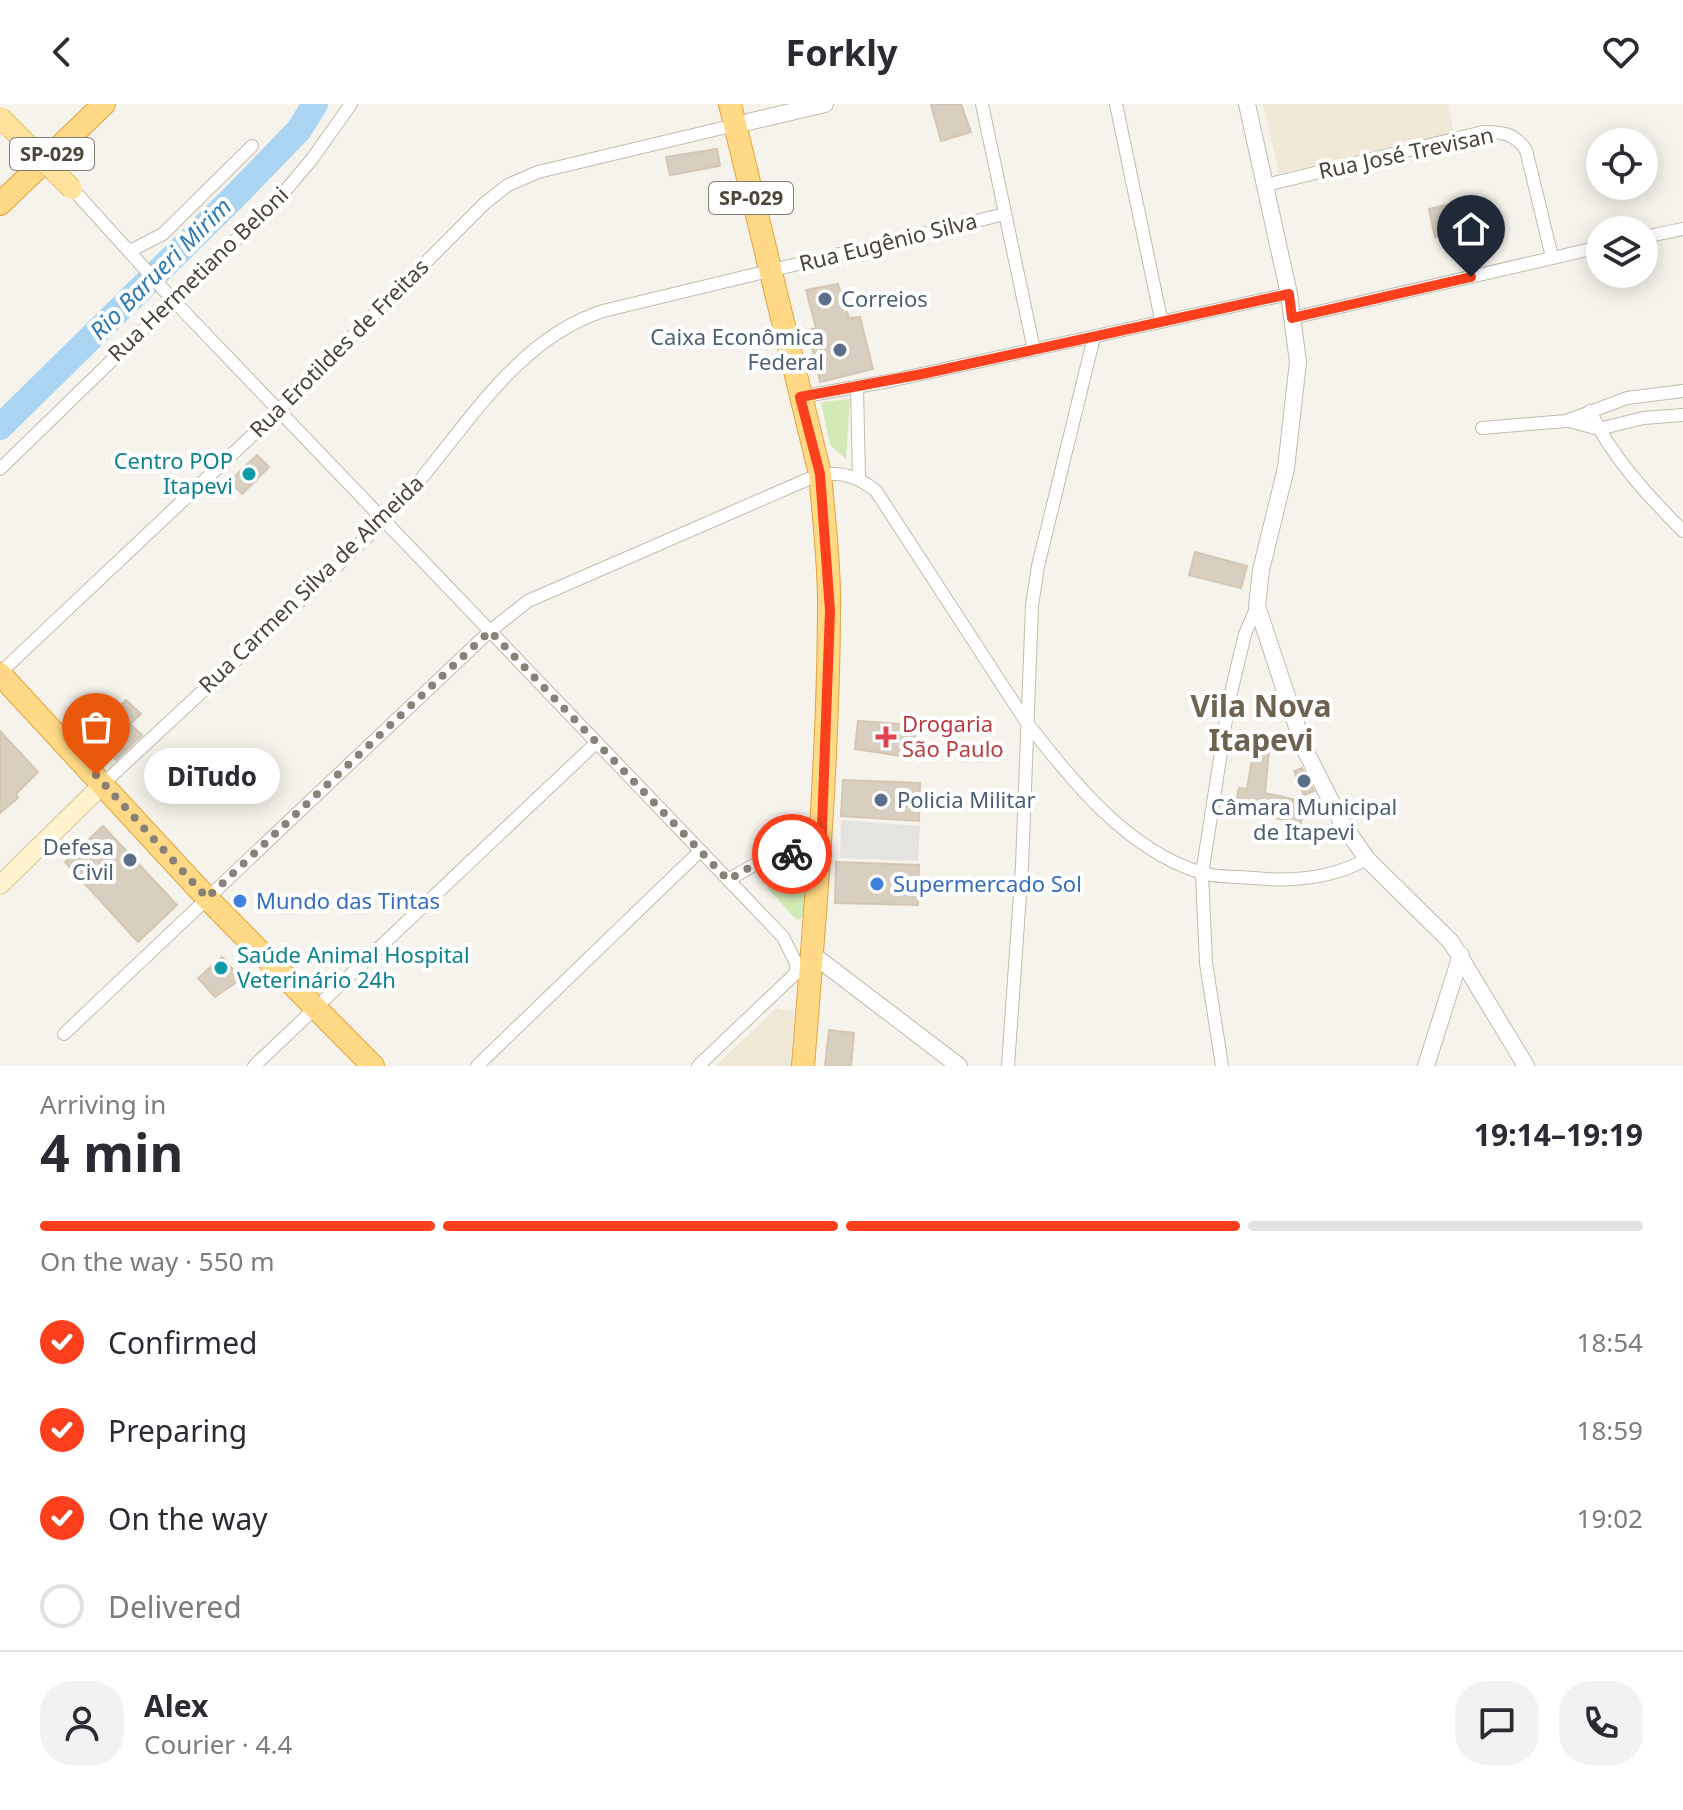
<!DOCTYPE html>
<html lang="en">
<head>
<meta charset="utf-8">
<style>
  :root { --surface:#fff; --page:#f2f2f3; --text:#2b2b33; --muted:#7c7c81; --line:#e1e1e2; --accent:#fc3f1d }
  body { margin:0; font-family:"Noto Sans",sans-serif; background:var(--page); color:var(--text); height:100vh; display:flex; flex-direction:column; font-size:30px; white-space:nowrap }
  * { box-sizing:border-box; margin:0 }
  p { font-size:26px; color:var(--muted) }
  .icon { flex:none; width:44px; height:44px; fill:none; stroke:currentColor; stroke-width:2; stroke-linecap:round; stroke-linejoin:round }
  .map { position:relative; height:962px; overflow:hidden }
  .details { display:flex; flex-direction:column; background:var(--surface); flex:1 }
  .details>* { flex:none }
  .controls { position:absolute; left:1586px; top:24px; display:grid; gap:16px }
  .controls a { display:grid; place-items:center; width:72px; height:72px; border-radius:50%; background:var(--surface); box-shadow:0 4px 20px #0003; font-size:40px }
  .pin { position:absolute; display:grid; place-items:center; width:68px; height:68px; color:#fff; margin:-82px -34px; border-radius:50% 50% 50% 0; rotate:-45deg; box-shadow:0 0 8px #0007 }
  .pin .icon { rotate:45deg }
  .courier { position:absolute; display:grid; place-items:center; width:80px; height:80px; margin:-40px; border:6px solid #fc3f1d; border-radius:50%; background:#fff; color:#222; box-shadow:0 2px 10px #0007 }
  .bubble { position:absolute; height:56px; border-radius:28px; background:var(--surface); box-shadow:0 4px 20px #0003; font-size:26px; font-weight:700; line-height:56px; text-align:center }
  .head em { font-style:normal; font-weight:700 }
  .head div { display:flex; flex-direction:column-reverse }
  .head { display:flex; align-items:center; justify-content:space-between; height:136px; padding:0 40px }
  h1 { font-size:52px; font-weight:700; line-height:60px }
  .bar { display:grid; grid-template-columns:repeat(4,1fr); gap:12px 8px; align-content:center; height:96px; padding:0 40px }
  .bar i { height:10px; border-radius:6px; background:var(--line) }
  .bar .on { background:var(--accent) }
  .bar p { grid-column:span 4 }
  .line { display:flex; align-items:center; gap:20px; padding:0 40px; border-top:2px solid var(--line) }
  .line div { flex:1 }
  .round { display:grid; place-items:center; flex:none; width:84px; height:84px; border-radius:32px; background:var(--page) }
  ol { padding:0 40px; list-style:none }
  li { display:flex; align-items:center; gap:24px; height:88px }
  li p { margin-inline-start:auto }
  li .icon { padding:8px; border-radius:50%; background:var(--accent); color:#fff; stroke-width:4 }
  li:last-child { color:var(--muted) }
  li i { width:44px; height:44px; border:4px solid var(--line); border-radius:50% }
  header { display:flex; justify-content:space-between; align-items:center; height:104px; padding:0 40px; background:var(--surface); font-size:36px; font-weight:700 }
  .map>svg:first-child { display:block }
  .education { fill:#efe8d6 }
  .green { fill:#d2eab5 }
  .parking { fill:#e5e3e0 }
  .lines { fill:none; stroke-linecap:round; stroke-linejoin:round }
  .river { stroke:#a9d4f2; stroke-width:26 }
  .building { fill:#d8cfc1; stroke:#d3c7b4; stroke-width:2 }
  .minor-casing { stroke:#c2bbae; stroke-width:14 }
  .tertiary-casing { stroke:#c2bbae; stroke-width:18 }
  .secondary-casing { stroke:#d6c79b; stroke-width:20 }
  .trunk-casing { stroke:#e0a43c; stroke-width:24 }
  .minor { stroke:#fff; stroke-width:12 }
  .tertiary { stroke:#fff; stroke-width:16 }
  .secondary { stroke:#fff3cd; stroke-width:18 }
  .trunk { stroke:#ffd985; stroke-width:22 }
  .primary-bridge-casing { stroke:#e6c16a; stroke-width:22; stroke-linecap:butt }
  .primary-bridge { stroke:#ffe39c; stroke-width:20 }
  .done { stroke:#878178; stroke-width:8; stroke-dasharray:0 14.4 }
  .route { stroke:#fc3f1d; stroke-width:10 }
  .service-dot { fill:#5c6f8a; stroke:#fff; stroke-width:3 }
  .culture-dot { fill:#0f9aa8; stroke:#fff; stroke-width:3 }
  .health-dot { fill:#e0444e; stroke:#fff; stroke-width:3 }
  .shop-dot { fill:#3f7fe0; stroke:#fff; stroke-width:3 }
  .labels { text-anchor:middle; stroke-width:8; stroke-linejoin:round; paint-order:stroke }
  .shield { fill:#fff; stroke:#817c74; stroke-width:2 }
  .shield-label { font-size:20px; font-weight:bold; fill:#4b4439 }
  .street-label { font-size:22px; fill:#4b4439; stroke:#fff }
  .service-label { font-size:22px; fill:#4e5e75; stroke:#fff; text-anchor:start }
  .culture-label { font-size:22px; fill:#0d838f; stroke:#fff; text-anchor:end }
  .health-label { font-size:22px; fill:#be3a42; stroke:#fff; text-anchor:start }
  .shop-label { font-size:22px; fill:#366cbe; stroke:#fff; text-anchor:start }
  .water-label { font-size:24px; font-style:italic; fill:#2e7ab2; stroke:#fff }
  .district-label { font-size:30px; font-weight:bold; fill:#6e6250; stroke:#fff }
</style>
</head>
<body>
<header><svg class="icon" aria-label="back" viewBox="0 0 24 24"><path d="M15 5l-7 7 7 7"/></svg>Forkly<svg class="icon" aria-label="heart" viewBox="0 0 24 24"><path d="M12 20l-8-8c-3-5 5-10 8-4 3-6 11-1 8 4z"/></svg></header>
<div class="map">
<svg width="1683" height="962" viewBox="0 0 1683 962">
  <rect width="100%" height="100%" fill="#f6f3ec"/>
  <!-- education -->
  <g class="education">
    <path d="M1263 0H1448L1454 31 1279 69Z"/>
    <path d="M776 904 794 908 791 962H716Z"/>
  </g>
  <!-- green -->
  <g class="green">
    <path d="M850 295 846 355 830 341 821 298Z"/>
    <path d="M799 759 806 768 805 813 797 816 768 785 765 771 778 762Z"/>
  </g>
  <!-- parking -->
  <path class="parking" d="M841 716 920 722 918 757 840 754Z"/>
  <g class="lines">
    <!-- river -->
    <path class="river" d="M0 323 233 94 299 26 315 0"/>
  </g>
  <!-- building -->
  <g class="building">
    <path d="M946 0H961L971 28 941 37 931 1Z"/>
    <path d="M717 45 720 62 670 71 666 53Z"/>
    <path d="M1471 95 1477 123 1435 133 1429 105Z"/>
    <path d="M838 180 849 214 860 213 873 265 820 278 808 226 816 224 806 186Z"/>
    <path d="M257 351 269 363 242 390 230 377Z"/>
    <path d="M1195 448 1247 462 1241 484 1189 471Z"/>
    <path d="M126 596 141 610 130 620 142 631 116 656 105 647 110 643 93 628Z"/>
    <path d="M858 617 915 621 914 654 855 645Z"/>
    <path d="M0 627 38 668 16 690 18 694 0 709Z"/>
    <path d="M1254 644 1269 647 1265 689 1305 698 1301 719 1234 706 1239 684 1247 685Z"/>
    <path d="M1302 664 1314 687 1304 691 1294 667Z"/>
    <path d="M843 676 920 679 919 717 841 712Z"/>
    <path d="M103 722 177 801 138 838 65 758Z"/>
    <path d="M836 758 919 761 918 801 835 799Z"/>
    <path d="M222 853 241 875 215 893 198 874Z"/>
    <path d="M829 926 854 929 851 962H825Z"/>
  </g>
  <g class="lines">
    <defs>
      <g id="minor">
        <path d="M982 0 1034 246"/>
        <path d="M1116 0 1161 215"/>
        <path d="M68 80 173 196 783 833 796 859V869L698 962"/>
        <path d="M1266 81 1483 28C1503 28 1514 29 1526 46L1552 153"/>
        <path d="M1644 133 1683 125"/>
        <path d="M130 147 163 130 252 42"/>
        <path d="M1292 214 1600 143"/>
        <path d="M857 283 859 374"/>
        <path d="M800 293 894 276 1289 190"/>
        <path d="M1590 307C1611 352 1648 392 1683 427"/>
        <path d="M1569 317 1599 325 1643 314 1683 311"/>
        <path d="M1482 324 1566 317 1627 294 1683 287"/>
        <path d="M0 365 280 93 312 55 351 0"/>
        <path d="M0 569 279 306 485 99 508 81 538 68 735 21"/>
        <path d="M104 679C196 592 292 507 382 418 454 348 504 239 603 207L1005 110"/>
        <path d="M728 776 766 754 821 750"/>
        <path d="M64 930 490 527 528 497 820 370C845 369 857 372 876 387L1025 616C1070 675 1126 745 1199 768 1215 774 1236 772 1254 774 1293 778 1333 774 1367 755"/>
        <path d="M254 962 596 639"/>
        <path d="M477 962 700 747"/>
        <path d="M1008 962 1022 762 1032 502 1038 462 1094 233"/>
        <path d="M1222 962 1206 859 1202 770 1229 597 1245 530 1257 502"/>
      </g>
      <g id="tertiary">
        <path d="M1247 0 1289 190 1298 258 1286 364 1261 466 1257 502 1304 644 1342 719 1367 755 1451 838 1526 962"/>
        <path d="M735 21 825 0"/>
        <path d="M812 850 959 962"/>
        <path d="M1426 962 1461 851"/>
      </g>
      <path id="secondary" d="M0 781 104 679"/>
      <g id="trunk">
        <path d="M730 0 820 370C824 416 830 464 829 510 828 661 815 811 803 962"/>
        <path d="M0 100 104 0"/>
        <path d="M0 570 207 794 373 962"/>
      </g>
    </defs>
    <!-- minor casing -->
    <use href="#minor" class="minor-casing"/>
    <!-- tertiary casing -->
    <use href="#tertiary" class="tertiary-casing"/>
    <!-- secondary casing -->
    <use href="#secondary" class="secondary-casing"/>
    <!-- trunk casing -->
    <use href="#trunk" class="trunk-casing"/>
    <!-- minor -->
    <use href="#minor" class="minor"/>
    <!-- tertiary -->
    <use href="#tertiary" class="tertiary"/>
    <!-- secondary -->
    <use href="#secondary" class="secondary"/>
    <!-- trunk -->
    <use href="#trunk" class="trunk"/>
    <defs>
      <path id="primary-bridge" d="M0 13 72 85"/>
    </defs>
    <!-- primary-bridge casing -->
    <use href="#primary-bridge" class="primary-bridge-casing"/>
    <!-- primary-bridge -->
    <use href="#primary-bridge" class="primary-bridge"/>
  </g>
  <g class="lines">
    <!-- done -->
    <path class="done" d="M96 671 207 794 490 527 728 776 766 754 792 750"/>
    <!-- route -->
    <path class="route" d="M792 750H821L830 507 820 370 800 293 922 270 1289 190 1292 214 1471 173"/>
  </g>
  <!-- markers -->
  <g class="service-dot">
    <circle cx="825" cy="195" r="8"/>
    <circle cx="840" cy="246" r="8"/>
    <circle cx="1304" cy="677" r="8"/>
    <circle cx="881" cy="696" r="8"/>
    <circle cx="130" cy="756" r="8"/>
  </g>
  <g class="culture-dot">
    <circle cx="249" cy="370" r="8"/>
    <circle cx="221" cy="864" r="8"/>
  </g>
  <path class="health-dot" d="M882 621h8v8h8v8h-8v8h-8v-8h-8v-8h8z"/>
  <g class="shop-dot">
    <circle cx="877" cy="780" r="8"/>
    <circle cx="240" cy="797" r="8"/>
  </g>
  <g class="labels">
    <!-- shield labels -->
    <g class="shield">
      <rect x="10" y="34" width="84" height="32" rx="6"/>
      <rect x="709" y="78" width="84" height="32" rx="6"/>
    </g>
    <g class="shield-label">
      <text x="52" y="57">SP-029</text>
      <text x="751" y="101">SP-029</text>
    </g>
    <!-- street labels -->
    <g class="street-label">
      <text transform="translate(1406 49) rotate(-12)" y="8">Rua José Trevisan</text>
      <text transform="translate(888 138) rotate(-14)" y="8">Rua Eugênio Silva</text>
      <text transform="translate(198 170) rotate(-44)" y="8">Rua Hermetiano Beloni</text>
      <text transform="translate(339 244) rotate(-45)" y="8">Rua Erotildes de Freitas</text>
      <text transform="translate(311 480) rotate(-44)" y="8">Rua Carmen Silva de Almeida</text>
    </g>
    <!-- service labels -->
    <g class="service-label">
      <text x="841" y="203">Correios</text>
      <text x="824" y="241" text-anchor="end">Caixa Econômica<tspan x="824" dy="25">Federal</tspan></text>
      <text x="897" y="704">Policia Militar</text>
      <text x="1304" y="711" text-anchor="middle">Câmara Municipal<tspan x="1304" dy="25">de Itapevi</tspan></text>
      <text x="114" y="751" text-anchor="end">Defesa<tspan x="114" dy="25">Civil</tspan></text>
    </g>
    <!-- culture labels -->
    <g class="culture-label">
      <text x="233" y="365">Centro POP<tspan x="233" dy="25">Itapevi</tspan></text>
      <text x="237" y="859" text-anchor="start">Saúde Animal Hospital<tspan x="237" dy="25">Veterinário 24h</tspan></text>
    </g>
    <!-- health labels -->
    <g class="health-label">
      <text x="902" y="628">Drogaria<tspan x="902" dy="25">São Paulo</tspan></text>
    </g>
    <!-- shop labels -->
    <g class="shop-label">
      <text x="893" y="788">Supermercado Sol</text>
      <text x="256" y="805">Mundo das Tintas</text>
    </g>
    <!-- water labels -->
    <g class="water-label">
      <text transform="translate(161 165) rotate(-45)" y="8">Rio Barueri Mirim</text>
    </g>
    <!-- district labels -->
    <g class="district-label">
      <text x="1261" y="613">Vila Nova<tspan x="1261" dy="34">Itapevi</tspan></text>
    </g>
  </g>
</svg>
<div class="controls">
<a><svg class="icon" aria-label="locate" viewBox="0 0 24 24"><circle cx="12" cy="12" r="6"/><path d="M12 2v4M12 18v4M2 12h4M18 12h4"/></svg></a>
<a><svg class="icon" aria-label="layers" viewBox="0 0 24 24"><path d="M12 4l9 5-9 5-9-5zM3 14l9 5 9-5"/></svg></a>
</div>
<div class="pin" style="left:96px;top:671px;background:#ea580c"><svg class="icon" aria-label="bag" viewBox="0 0 24 24"><path d="M5 8h14l-1 12H6zM9 8a3 3 0 0 1 6 0"/></svg></div>
<div class="pin" style="left:1471px;top:173px;background:#1f2937"><svg class="icon" aria-label="home" viewBox="0 0 24 24"><path d="M3 11l9-7 9 7M6 9v11h12V9"/></svg></div>
<div class="courier" style="left:792px;top:750px"><svg class="icon" aria-label="bike" viewBox="0 0 24 24"><circle cx="6" cy="16" r="4"/><circle cx="18" cy="16" r="4"/><path d="M6 16l4-8h5l3 8M10 8l3 8H6M13 5h3"/></svg></div>
<div class="bubble" style="left:144px;top:644px;width:136px">DiTudo</div>
</div>
<section class="details">
<div class="head"><div><h1>4 min</h1><p>Arriving in</p></div><em>19:14–19:19</em></div>
<div class="bar"><i class="on"></i><i class="on"></i><i class="on"></i><i></i><p>On the way · 550 m</p></div>
<ol>
<li><svg class="icon" aria-label="check" viewBox="0 0 24 24"><path d="M5 12l5 5 9-10"/></svg>Confirmed<p>18:54</p></li>
<li><svg class="icon" aria-label="check" viewBox="0 0 24 24"><path d="M5 12l5 5 9-10"/></svg>Preparing<p>18:59</p></li>
<li><svg class="icon" aria-label="check" viewBox="0 0 24 24"><path d="M5 12l5 5 9-10"/></svg>On the way<p>19:02</p></li>
<li><i></i>Delivered</li>
</ol>
<div class="line" style="height:144px"><a class="round"><svg class="icon" aria-label="person" viewBox="0 0 24 24"><circle cx="12" cy="8" r="4"/><path d="M4 21q1-7 8-7t8 7"/></svg></a><div><b>Alex</b><p>Courier · 4.4</p></div><a class="round"><svg class="icon" aria-label="chat" viewBox="0 0 24 24"><path d="M4 5h16v11H9l-5 4z"/></svg></a><a class="round"><svg class="icon" aria-label="phone" viewBox="0 0 24 24"><path d="M5 4h4l2 5-3 2q2 4 5 5l2-3 5 2v4C11 20 4 13 5 4z"/></svg></a></div>
</section>
</body>
</html>
